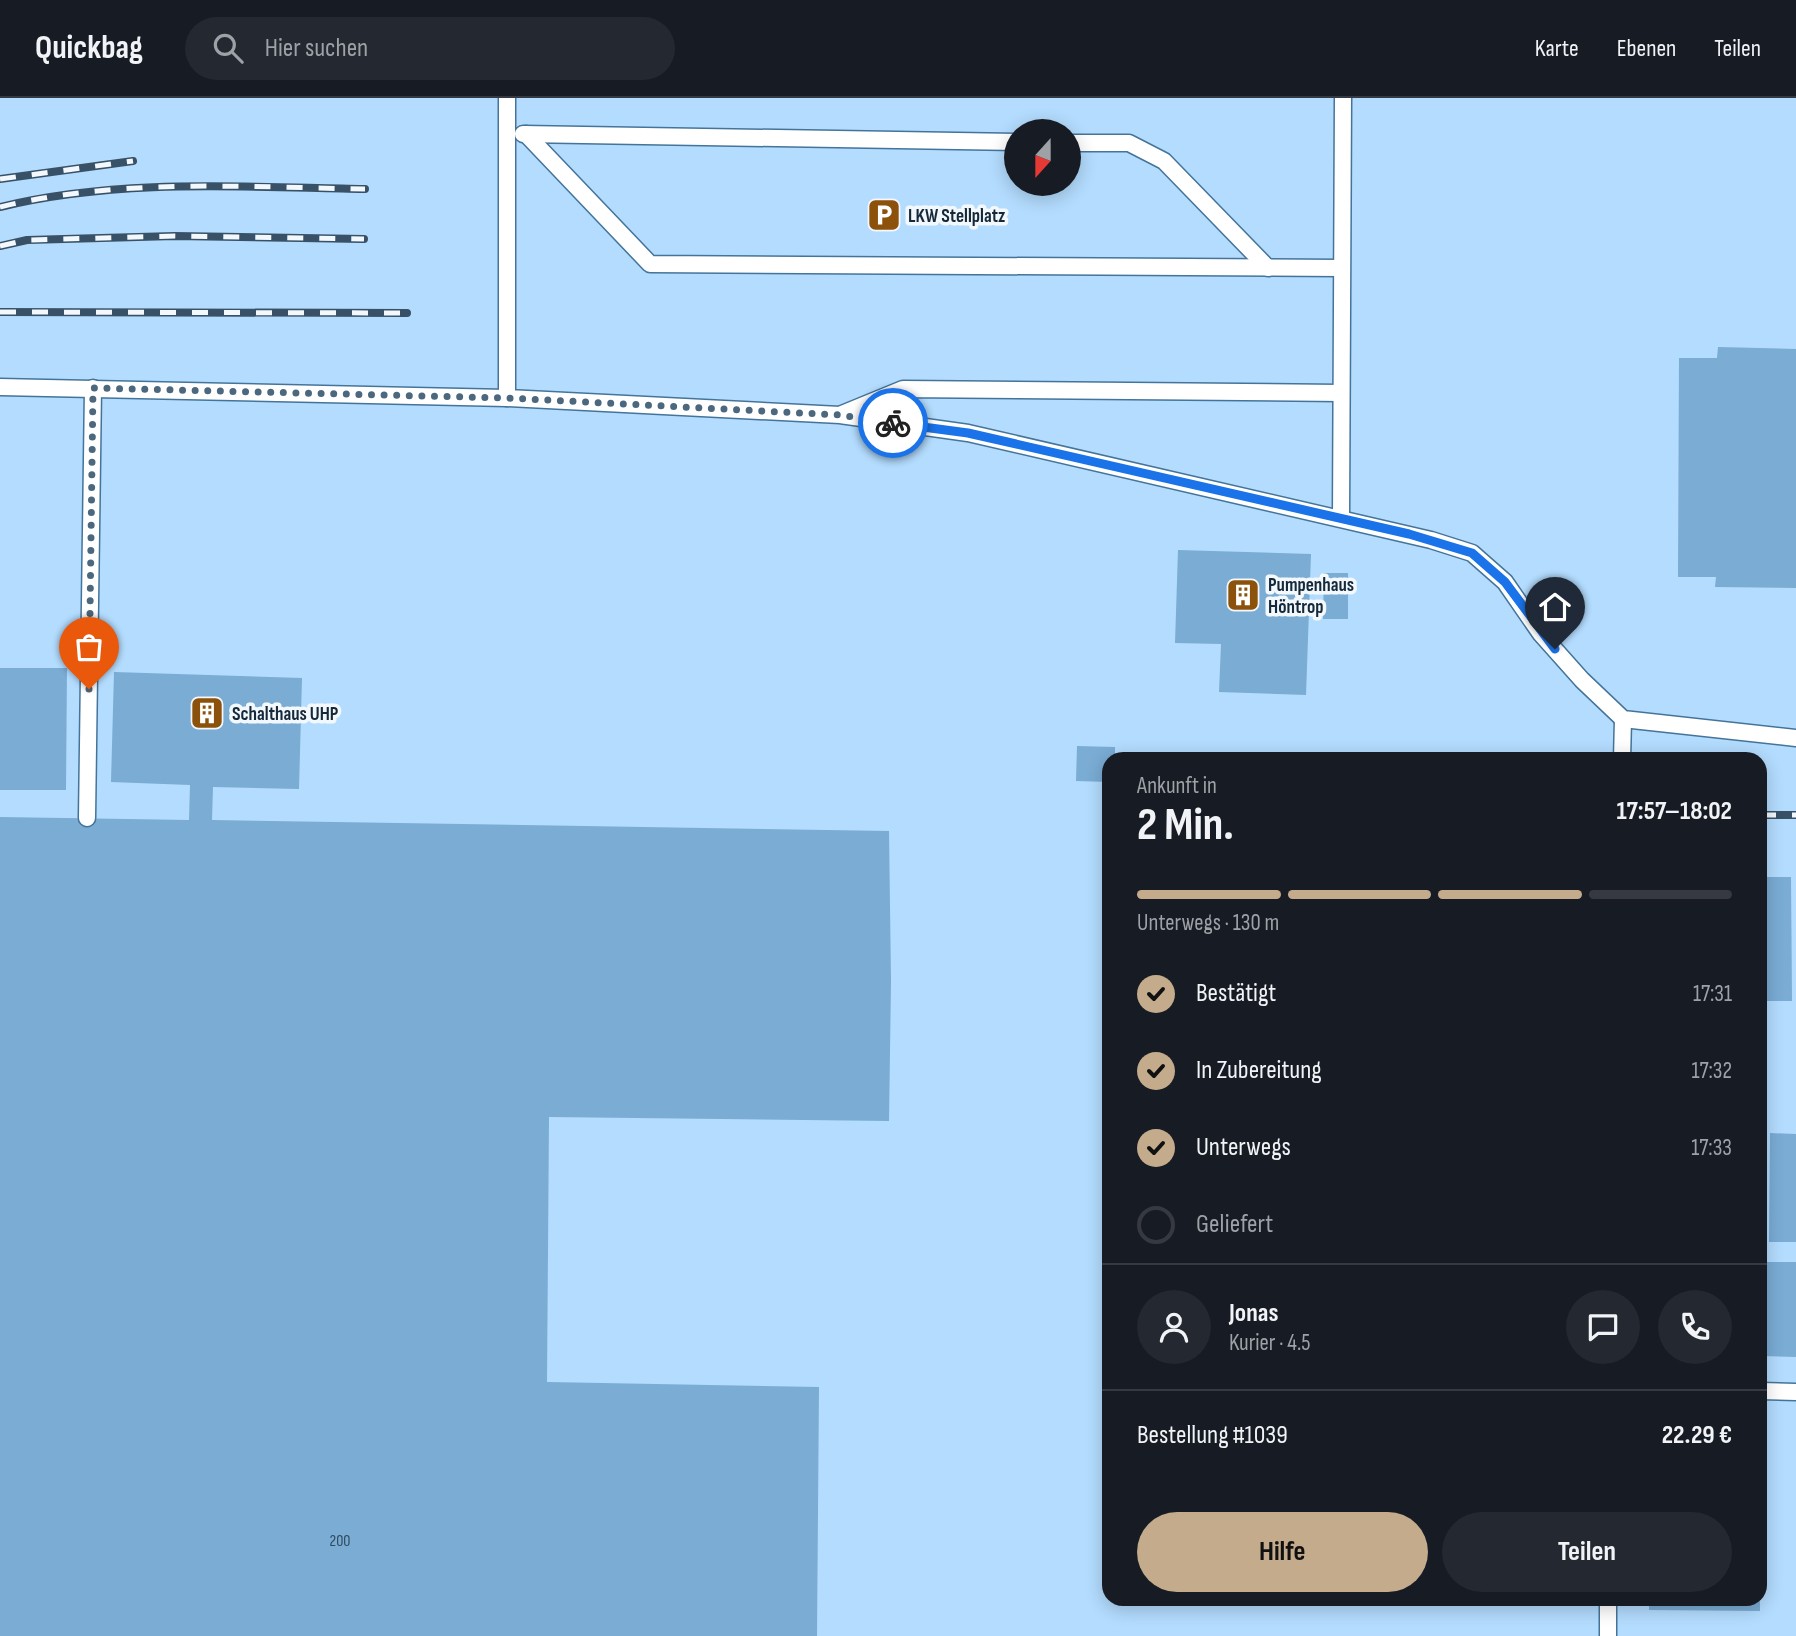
<!DOCTYPE html>
<html lang="de">
<head>
<meta charset="utf-8">
<style>
  :root { --surface:#171b24; --page:#242831; --text:#f1f3f6; --muted:#9ea1a6; --line:#363941; --accent:#c4ab8c }
  body { margin:0; font-family:"Sofia Sans Condensed",sans-serif; background:var(--page); color:var(--text); height:100vh; display:flex; flex-direction:column; font-size:26px; white-space:nowrap }
  * { box-sizing:border-box; margin:0 }
  p { font-size:23px; color:var(--muted) }
  .icon { flex:none; width:38px; height:38px; fill:none; stroke:currentColor; stroke-width:2; stroke-linecap:round; stroke-linejoin:round }
  .map { position:relative; flex:1; overflow:hidden }
  .drawer { position:absolute; left:1102px; top:654px; width:665px; height:854px; display:flex; flex-direction:column; background:var(--surface); border-radius:21px; box-shadow:0 4px 18px #0003 }
  .drawer>* { flex:none }
  .needle { width:46px; rotate:201deg }
  .fabs { position:absolute; left:1004px; top:21px; display:grid; gap:14px }
  .fabs a { display:grid; place-items:center; width:77px; height:77px; border-radius:50%; background:var(--surface); box-shadow:0 4px 18px #0003; font-size:35px }
  .pin { position:absolute; display:grid; place-items:center; width:60px; height:60px; color:#fff; margin:-72px -30px; border-radius:50% 50% 50% 0; rotate:-45deg; box-shadow:0 0 7px #0007 }
  .pin .icon { rotate:45deg }
  .courier { position:absolute; display:grid; place-items:center; width:70px; height:70px; margin:-35px; border:5px solid #1a73e8; border-radius:50%; background:#fff; color:#222; box-shadow:0 2px 9px #0007 }
  .summary em { font-style:normal; font-weight:700 }
  .summary div { display:flex; flex-direction:column-reverse }
  .summary { display:flex; align-items:center; justify-content:space-between; height:119px; padding:0 35px }
  h1 { font-size:46px; font-weight:700; line-height:52px }
  .bar { display:grid; grid-template-columns:repeat(4,1fr); gap:10px 7px; align-content:center; height:84px; padding:0 35px }
  .bar i { height:9px; border-radius:5px; background:var(--line) }
  .bar .active { background:var(--accent) }
  .bar p { grid-column:span 4 }
  .line { display:flex; align-items:center; gap:18px; padding:0 35px; border-top:2px solid var(--line) }
  .line div { flex:1 }
  .round { display:grid; place-items:center; flex:none; width:74px; height:74px; border-radius:37px; background:var(--page) }
  ol { padding:0 35px; list-style:none }
  li { display:flex; align-items:center; gap:21px; height:77px }
  li p { margin-inline-start:auto }
  li .icon { padding:7px; border-radius:50%; background:var(--accent); color:#111; stroke-width:4 }
  li:last-child { color:var(--muted) }
  li i { width:38px; height:38px; border:4px solid var(--line); border-radius:50% }
  .button { display:flex; gap:14px; margin-top:auto; padding:14px 35px }
  .button a { flex:1; height:80px; border-radius:42px; background:var(--accent); color:#111; font-size:28px; font-weight:700; line-height:80px; text-align:center }
  .button a+a { background:var(--page); color:var(--text) }
  header { display:flex; align-items:center; gap:42px; box-sizing:border-box; height:98px; padding:0 35px; background:var(--surface); border-bottom:2px solid var(--line) }
  header strong { font-size:33px }
  nav { display:flex; gap:38px; margin-inline-start:auto; font-size:24px }
  .search { width:490px; height:63px; background:var(--page); display:flex; align-items:center; gap:18px; box-sizing:border-box; padding:0 24px; border-radius:38px; color:var(--muted); font-size:26px }
  .map>svg:first-child { display:block }
  .building { fill:#7aacd4 }
  .lines { fill:none; stroke-linecap:round; stroke-linejoin:round }
  .service-casing { stroke:#44749a; stroke-width:19 }
  .service { stroke:#fff; stroke-width:16 }
  .rail-casing { stroke:#385166; stroke-width:8 }
  .rail { stroke:#f3f8fc; stroke-width:5; stroke-dasharray:16; stroke-linecap:butt }
  .done { stroke:#4c687f; stroke-width:7; stroke-dasharray:0 12.6 }
  .route { stroke:#1a73e8; stroke-width:9 }
  .labels { text-anchor:middle; stroke-width:7; stroke-linejoin:round; paint-order:stroke }
  .number-label { font-size:16px; fill:#2e4a60 }
  .poi-label { font-size:19px; font-weight:bold; fill:#15293a; stroke:#f3f8fc; text-anchor:start }
</style>
</head>
<body>
<header>
<strong>Quickbag</strong>
<div class="search"><svg class="icon" aria-label="search" viewBox="0 0 24 24"><circle cx="10" cy="10" r="6"/><path d="M15 15l6 6"/></svg>Hier suchen</div>
<nav><a>Karte</a><a>Ebenen</a><a>Teilen</a></nav>
</header>
<div class="map">
<svg width="1796" height="1538" viewBox="0 0 1796 1538">
  <rect width="100%" height="100%" fill="#b3dcfe"/>
  <!-- building -->
  <g class="building">
    <path d="M1718 249 1796 251V490L1715 489 1716 479H1678L1679 260H1717Z"/>
    <path d="M1178 452 1311 456 1306 597 1219 594 1221 546 1175 545Z"/>
    <path d="M1324 475H1348V521H1323Z"/>
    <path d="M0 570H67L66 692H0Z"/>
    <path d="M114 574 302 580 299 691 213 689 212 722 889 733 891 883 889 1023 549 1019 547 1284 819 1289 817 1538H0V719L189 722 190 687 111 684Z"/>
    <path d="M1077 648 1115 649V662H1110V684L1076 683Z"/>
    <path d="M1760 779H1791L1792 903H1760Z"/>
    <path d="M1770 1035 1796 1036V1144H1769Z"/>
    <path d="M1760 1164H1796V1259L1760 1258Z"/>
    <path d="M1649 1502H1760V1513L1649 1512Z"/>
  </g>
  <g class="lines">
    <defs>
      <g id="service">
        <path d="M507 0V300L840 317 968 335 1431 442 1472 455 1505 484 1541 536 1582 582 1623 621 1796 640"/>
        <path d="M523 36 1017 44"/>
        <path d="M526 36 650 166 1341 170"/>
        <path d="M1069 45H1129L1164 63 1268 170"/>
        <path d="M0 289 507 300"/>
        <path d="M842 316 903 291 1341 295"/>
        <path d="M1341 420 1343 0"/>
        <path d="M1622 662 1623 621"/>
        <path d="M87 720 93 290"/>
        <path d="M1760 1293 1796 1294"/>
        <path d="M1608 1538V1502"/>
      </g>
    </defs>
    <!-- service casing -->
    <use href="#service" class="service-casing"/>
    <!-- service -->
    <use href="#service" class="service"/>
    <defs>
      <g id="rail">
        <path d="M0 81 133 63"/>
        <path d="M0 109C118 80 244 89 365 91"/>
        <path d="M0 148 27 142 175 138 364 141"/>
        <path d="M0 214 407 215"/>
        <path d="M1760 717H1796"/>
      </g>
    </defs>
    <!-- rail casing -->
    <use href="#rail" class="rail-casing"/>
    <!-- rail -->
    <use href="#rail" class="rail"/>
  </g>
  <g class="lines">
    <!-- done -->
    <path class="done" d="M89 591 93 290 507 300 840 317 893 325"/>
    <!-- route -->
    <path class="route" d="M893 325 968 335 1409 436 1472 455 1505 484 1555 551"/>
  </g>
  <!-- icons -->
  <defs>
    <symbol id="parking-square" viewBox="-11 -11 22 22"><rect x="-9" y="-9" width="18" height="18" rx="4" fill="#8c520b" stroke="#f3f8fc"/><path d="M-3.5-5.5H1a3.5 3.5 0 0 1 0 7H-1V5.5H-3.5ZM-1-3.4V-.6H.8a1.4 1.4 0 0 0 0-2.8Z" fill="#fff"/></symbol>
    <symbol id="building-square" viewBox="-11 -11 22 22"><rect x="-9" y="-9" width="18" height="18" rx="4" fill="#8c520b" stroke="#f3f8fc"/><path d="M-4-6H4V6H1V3H-1V6H-4ZM-2.5-4.3h1.7v1.8h-1.7ZM.8-4.3h1.7v1.8H.8ZM-2.5-1h1.7V.8h-1.7ZM.8-1h1.7V.8H.8Z" fill="#fff"/></symbol>
  </defs>
  <g fill-rule="evenodd">
    <use href="#parking-square" x="865" y="98" width="38" height="38"/>
    <use href="#building-square" x="1224" y="478" width="38" height="38"/>
    <use href="#building-square" x="188" y="596" width="38" height="38"/>
  </g>
  <g class="labels">
    <!-- number labels -->
    <g class="number-label">
      <text x="340" y="1448">200</text>
    </g>
    <!-- poi labels -->
    <g class="poi-label">
      <text x="908" y="124">LKW Stellplatz</text>
      <text x="1268" y="493">Pumpenhaus<tspan x="1268" dy="22">Höntrop</tspan></text>
      <text x="232" y="622">Schalthaus UHP</text>
    </g>
  </g>
</svg>
<div class="fabs">
<a><svg class="needle" viewBox="-14 -14 28 28"><path d="M0-13l5 13h-10z" fill="#e53935"/><path d="M0 13l5-13h-10z" fill="#9ea1a6"/></svg></a>
</div>
<div class="pin" style="left:89px;top:591px;background:#ea580c"><svg class="icon" aria-label="bag" viewBox="0 0 24 24"><path d="M5 8h14l-1 12H6zM9 8a3 3 0 0 1 6 0"/></svg></div>
<div class="pin" style="left:1555px;top:551px;background:#1f2937"><svg class="icon" aria-label="home" viewBox="0 0 24 24"><path d="M3 11l9-7 9 7M6 9v11h12V9"/></svg></div>
<div class="courier" style="left:893px;top:325px"><svg class="icon" aria-label="bike" viewBox="0 0 24 24"><circle cx="6" cy="16" r="4"/><circle cx="18" cy="16" r="4"/><path d="M6 16l4-8h5l3 8M10 8l3 8H6M13 5h3"/></svg></div>
<section class="drawer">
<div class="summary"><div><h1>2 Min.</h1><p>Ankunft in</p></div><em>17:57–18:02</em></div>
<div class="bar"><i class="active"></i><i class="active"></i><i class="active"></i><i></i><p>Unterwegs · 130 m</p></div>
<ol>
<li><svg class="icon" aria-label="check" viewBox="0 0 24 24"><path d="M5 12l5 5 9-10"/></svg>Bestätigt<p>17:31</p></li>
<li><svg class="icon" aria-label="check" viewBox="0 0 24 24"><path d="M5 12l5 5 9-10"/></svg>In Zubereitung<p>17:32</p></li>
<li><svg class="icon" aria-label="check" viewBox="0 0 24 24"><path d="M5 12l5 5 9-10"/></svg>Unterwegs<p>17:33</p></li>
<li><i></i>Geliefert</li>
</ol>
<div class="line" style="height:126px"><a class="round"><svg class="icon" aria-label="person" viewBox="0 0 24 24"><circle cx="12" cy="8" r="4"/><path d="M4 21q1-7 8-7t8 7"/></svg></a><div><b>Jonas</b><p>Kurier · 4.5</p></div><a class="round"><svg class="icon" aria-label="chat" viewBox="0 0 24 24"><path d="M4 5h16v11H9l-5 4z"/></svg></a><a class="round"><svg class="icon" aria-label="phone" viewBox="0 0 24 24"><path d="M5 4h4l2 5-3 2q2 4 5 5l2-3 5 2v4C11 20 4 13 5 4z"/></svg></a></div>
<div class="line" style="height:91px"><div>Bestellung #1039</div><b>22.29 €</b></div>
<div class="button"><a>Hilfe</a><a>Teilen</a></div>
</section>
</div>
</body>
</html>
